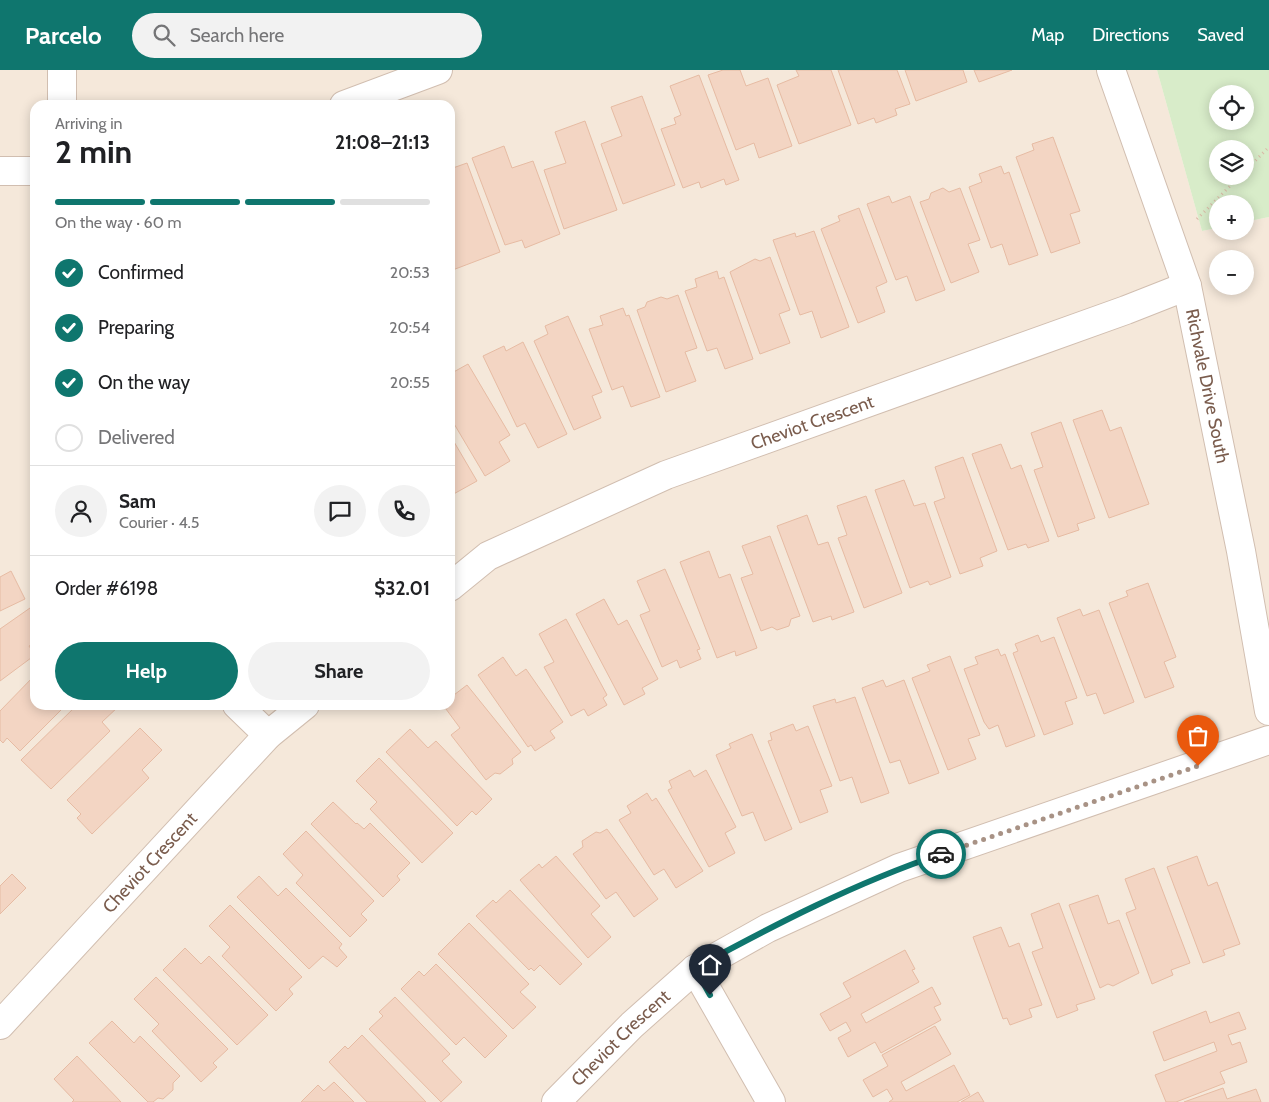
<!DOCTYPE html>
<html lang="en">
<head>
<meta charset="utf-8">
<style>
  :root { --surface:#fff; --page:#f2f2f2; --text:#202124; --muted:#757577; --line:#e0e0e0; --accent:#0f766e }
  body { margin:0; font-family:Cabin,sans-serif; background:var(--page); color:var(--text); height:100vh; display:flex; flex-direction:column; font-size:19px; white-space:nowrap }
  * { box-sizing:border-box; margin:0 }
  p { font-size:16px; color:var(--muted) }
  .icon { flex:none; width:28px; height:28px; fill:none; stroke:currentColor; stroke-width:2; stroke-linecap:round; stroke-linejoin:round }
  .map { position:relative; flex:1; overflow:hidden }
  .details { position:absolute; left:30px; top:30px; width:425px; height:610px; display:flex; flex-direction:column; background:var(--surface); border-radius:15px; box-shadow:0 2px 12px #0003 }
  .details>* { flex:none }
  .controls { position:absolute; left:1209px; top:15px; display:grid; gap:10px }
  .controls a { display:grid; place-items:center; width:45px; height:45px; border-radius:50%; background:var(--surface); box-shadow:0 2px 12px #0003; font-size:25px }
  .pin { position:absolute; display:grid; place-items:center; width:42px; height:42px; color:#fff; margin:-51px -21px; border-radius:50% 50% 50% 0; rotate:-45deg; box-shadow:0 0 5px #0007 }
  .pin .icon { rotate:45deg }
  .courier { position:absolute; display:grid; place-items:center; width:50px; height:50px; margin:-25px; border:4px solid #0f766e; border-radius:50%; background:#fff; color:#222; box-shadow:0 1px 6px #0007 }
  .summary em { font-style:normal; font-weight:700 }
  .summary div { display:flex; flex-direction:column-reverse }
  .summary { display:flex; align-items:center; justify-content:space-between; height:85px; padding:0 25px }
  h1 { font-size:32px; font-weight:700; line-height:38px }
  .bar { display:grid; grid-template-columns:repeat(4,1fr); gap:8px 5px; align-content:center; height:60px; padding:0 25px }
  .bar i { height:6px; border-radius:4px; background:var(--line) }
  .bar .current { background:var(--accent) }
  .bar p { grid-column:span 4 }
  .line { display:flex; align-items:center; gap:12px; padding:0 25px; border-top:1px solid var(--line) }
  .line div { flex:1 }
  .round { display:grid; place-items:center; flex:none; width:52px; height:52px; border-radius:26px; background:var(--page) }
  ol { padding:0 25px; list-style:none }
  li { display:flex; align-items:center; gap:15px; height:55px }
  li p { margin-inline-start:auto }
  li .icon { padding:5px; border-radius:50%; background:var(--accent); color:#fff; stroke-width:4 }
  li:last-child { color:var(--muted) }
  li i { width:28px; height:28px; border:2px solid var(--line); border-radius:50% }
  .primary-button { display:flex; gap:10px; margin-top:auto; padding:10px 25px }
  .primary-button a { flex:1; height:58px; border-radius:30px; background:var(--accent); color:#fff; font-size:20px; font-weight:700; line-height:58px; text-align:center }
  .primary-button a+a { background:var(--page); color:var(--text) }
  header { display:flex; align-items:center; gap:30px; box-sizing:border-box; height:70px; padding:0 25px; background:var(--accent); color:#fff }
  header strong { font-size:24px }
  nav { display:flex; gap:28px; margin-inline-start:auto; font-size:18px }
  .search { width:350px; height:45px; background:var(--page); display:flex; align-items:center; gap:12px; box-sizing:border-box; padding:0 18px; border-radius:28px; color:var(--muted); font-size:19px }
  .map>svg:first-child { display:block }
  .residential { fill:#f5e8da; fill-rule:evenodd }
  .green { fill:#d8ecc9; fill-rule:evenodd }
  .building { fill:#f3d5c3; stroke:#e6bba3 }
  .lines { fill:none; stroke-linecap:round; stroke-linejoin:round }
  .minor-casing { stroke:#d1beb0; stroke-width:30 }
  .tertiary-casing { stroke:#d1beb0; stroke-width:30 }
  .path { stroke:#d9b8a5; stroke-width:3; stroke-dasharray:1 4; stroke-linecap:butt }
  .minor { stroke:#fff; stroke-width:28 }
  .tertiary { stroke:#fff; stroke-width:28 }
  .done { stroke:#a89285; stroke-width:5; stroke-dasharray:0 9 }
  .route { stroke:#0f766e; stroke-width:6 }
  .labels { text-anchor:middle; stroke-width:4; stroke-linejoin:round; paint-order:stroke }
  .street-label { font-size:18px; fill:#7a5c4d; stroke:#fffaf3 }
</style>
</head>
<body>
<header>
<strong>Parcelo</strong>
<div class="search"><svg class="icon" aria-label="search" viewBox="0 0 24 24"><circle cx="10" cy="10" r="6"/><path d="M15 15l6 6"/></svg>Search here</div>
<nav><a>Map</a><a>Directions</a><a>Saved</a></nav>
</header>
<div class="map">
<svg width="1269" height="1032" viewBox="0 0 1269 1032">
  <rect width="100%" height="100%" fill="#fdf6ec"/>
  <!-- residential -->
  <path class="residential" d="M0 0H1157L1202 161 1217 158 1218 161H1245V152L1269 147V1032H0ZM35 35H450V635H35ZM1218 189H1245V216H1218Z"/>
  <!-- green -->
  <path class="green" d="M1157 0H1269V147L1245 152V134H1218L1217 158 1202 161ZM1218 24H1245V51H1218ZM1218 79H1245V106H1218Z"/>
  <!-- building -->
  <g class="building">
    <path d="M723 0H740L746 16 768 8 792 76 759 88 754 73 736 80 708 5Z"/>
    <path d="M796 0H831L851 55 799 74 777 15 799 6Z"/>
    <path d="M838 0H897L910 34 895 39 897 45 876 53 874 48 858 54Z"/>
    <path d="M905 0H963L967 12 916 31Z"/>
    <path d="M974 0H1012L979 12Z"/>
    <path d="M699 5 739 110 726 115 724 109 701 118 699 112 683 118 661 59 676 54 674 48 681 45 670 16Z"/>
    <path d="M642 26 675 115 623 134 601 74 622 66 611 37Z"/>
    <path d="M585 51 617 140 564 159 544 100 566 93 555 62Z"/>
    <path d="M1053 67 1080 141 1070 144 1080 173 1051 183 1016 87 1034 80 1032 74Z"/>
    <path d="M504 76 512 98 533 91 560 164 525 178 522 170 505 175 472 88Z"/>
    <path d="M467 93 500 182 450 201V99Z"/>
    <path d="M1001 96 1004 104 1009 102 1038 185 1009 195 1002 174 991 178 969 117 982 112 979 104Z"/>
    <path d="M943 118 949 122 960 118 980 170 968 174 979 202 951 213 920 132 929 129 931 123Z"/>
    <path d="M889 126 892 133 910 126 945 220 916 231 907 206 896 210 867 134Z"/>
    <path d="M859 138 887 212 876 217 885 242 858 253 821 159 840 151 838 146Z"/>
    <path d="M814 161 849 257 821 268 812 241 800 245 773 170 795 163 796 167Z"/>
    <path d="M770 187 790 240 779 244 790 273 760 284 730 202 755 189 760 191Z"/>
    <path d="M717 201 719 209 724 207 753 289 725 299 717 278 707 281 685 221 697 217 695 209Z"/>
    <path d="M678 225 697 278 685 282 696 311 666 322 637 240 645 237 647 232 661 227 667 229Z"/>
    <path d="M623 238 626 246 629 245 660 327 631 337 623 316 612 320 589 259 603 255 600 246Z"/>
    <path d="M568 246 602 322 592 326 601 348 574 360 534 271 548 264 545 256Z"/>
    <path d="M523 272 567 364 538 378 525 353 517 357 483 286 504 276 506 281Z"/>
    <path d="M468 294 510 365 499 372 510 391 485 406 450 347V304Z"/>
    <path d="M1102 340 1110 361 1121 357 1149 434 1109 448 1073 350Z"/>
    <path d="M1061 352 1095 448 1077 454 1079 460 1058 467 1034 400 1043 397 1031 363Z"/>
    <path d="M450 365 477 411 450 426Z"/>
    <path d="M1001 374 1011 399 1021 395 1049 471 1028 478 1026 474 1008 480 972 384Z"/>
    <path d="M963 387 997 481 980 488 983 496 960 504 934 432 945 428 935 397Z"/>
    <path d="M904 410 914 436 925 433 951 507 930 515 928 511 910 518 875 420Z"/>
    <path d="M866 426 902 523 864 538 838 468 847 465 837 436Z"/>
    <path d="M807 445 818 475 828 472 854 542 832 550 831 546 813 552 777 456Z"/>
    <path d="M770 466 800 546 791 549 789 556 777 560 772 557 761 561 741 508 753 504 742 476Z"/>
    <path d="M709 481 719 508 730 504 757 578 736 586 735 581 717 588 680 492Z"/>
    <path d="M665 499 700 579 697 580 701 589 680 598 677 590 662 597 640 545 650 541 637 511Z"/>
    <path d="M11 501 25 529 0 541V507Z"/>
    <path d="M1148 513 1176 587 1164 592 1174 617 1145 628 1109 533 1128 526 1126 521Z"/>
    <path d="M604 529 618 555 627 550 658 609 642 618 645 624 624 635 576 544Z"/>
    <path d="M30 538 35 545V572L29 576 35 585 0 611V559Z"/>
    <path d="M1080 539 1083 546 1099 540 1134 632 1104 644 1096 623 1087 626 1057 548Z"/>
    <path d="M566 549 607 625 603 628 607 635 588 646 584 639 571 646 544 597 554 592 539 564Z"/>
    <path d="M1038 565 1041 572 1054 567 1077 628 1065 632 1073 654 1044 665 1013 583 1018 581 1015 574Z"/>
    <path d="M998 579 1001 586 1005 584 1035 666 1006 677 998 655 989 659 984 652 964 599 978 594 975 587Z"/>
    <path d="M950 586 980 665 968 669 976 689 948 700 912 608 930 601 927 595Z"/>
    <path d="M503 587 516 606 526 599 563 652 550 661 555 668 535 681 531 675 528 677 478 605Z"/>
    <path d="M35 605V635H66L20 681 7 668 3 673 0 670V641Z"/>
    <path d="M883 610 886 617 904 610 939 703 909 714 900 690 890 693 862 618Z"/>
    <path d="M467 615 521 682 512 689 513 694 500 704 495 703 486 710 451 665 460 658 443 635H450V628Z"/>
    <path d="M855 627 889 723 861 733 852 707 840 711 813 636 835 629 836 633Z"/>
    <path d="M77 635 119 636 102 652 110 661 51 719 21 690Z"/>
    <path d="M793 654 796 661 808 656 832 716 820 720 828 742 800 753 768 671 772 670 770 663Z"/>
    <path d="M140 658 162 680 142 700 149 708 92 764 77 748 81 744 67 730Z"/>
    <path d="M410 659 428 678 436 671 492 729 476 745 472 741 457 756 386 682Z"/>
    <path d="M752 664 792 759 765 771 753 742 742 746 716 685 731 678 729 674Z"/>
    <path d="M379 688 453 763 422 793 370 739 377 732 356 711Z"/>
    <path d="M690 700 694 707 706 700 736 757 725 763 735 783 709 797 668 720 672 718 669 711Z"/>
    <path d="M647 723 652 731 656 728 703 801 676 818 664 799 654 805 619 750 631 743 627 736Z"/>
    <path d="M333 732 356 754 357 753 364 759 370 753 410 793 397 806 400 810 383 827 311 754Z"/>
    <path d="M607 759 658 829 634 847 616 822 606 829 573 784 583 777 582 771 596 762 600 763Z"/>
    <path d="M306 761 374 831 361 844 367 850 350 867 296 813 303 805 283 784Z"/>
    <path d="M556 786 600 836 591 844 611 867 588 888 520 810 539 794 542 798Z"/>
    <path d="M1197 786 1208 816 1217 812 1240 874 1223 880 1225 885 1203 893 1167 797Z"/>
    <path d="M1154 798 1190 893 1171 900 1173 905 1152 914 1126 843 1136 839 1125 809Z"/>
    <path d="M12 804 26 818 0 844V816Z"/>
    <path d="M259 806 278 826 286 818 342 874 339 878 347 887 337 897 323 886 309 899 237 827Z"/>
    <path d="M510 820 582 894 560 915 540 895 534 901 531 898 529 900 476 846 493 830 496 833Z"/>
    <path d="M1098 825 1108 854 1119 850 1139 903 1113 916 1108 914 1100 918 1069 835Z"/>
    <path d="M1059 833 1095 929 1076 935 1078 940 1057 948 1032 882 1043 878 1031 844Z"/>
    <path d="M230 835 302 907 289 919 293 924 276 941 222 886 230 877 209 856Z"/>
    <path d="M469 853 529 914 520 922 536 937 513 959 438 884Z"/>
    <path d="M1001 857 1009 877 1019 873 1042 935 1029 939 1032 947 1010 955 1007 948 1003 949 973 867Z"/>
    <path d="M185 878 201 894 209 886 268 945 237 975 163 900Z"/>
    <path d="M905 880 915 899 912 900 919 912 861 944 866 953 932 917 941 934 934 937 941 950 881 983 875 972 848 987 838 968 851 961 846 952 830 961 820 944 851 927 843 913Z"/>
    <path d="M436 894 507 966 485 988 464 967 456 975 401 919 419 901 424 906Z"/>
    <path d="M156 907 228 979 213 993 217 997 201 1012 152 961 159 954 134 929Z"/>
    <path d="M395 927 450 984 442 991 462 1012 441 1032 369 959 383 946 379 942Z"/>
    <path d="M1206 941 1210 953 1239 942 1246 959 1228 965 1232 975 1240 972 1247 992 1220 1002 1225 1013 1176 1032H1166L1155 1005 1217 981 1214 972 1164 991 1153 962Z"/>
    <path d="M112 951 134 973 140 966 180 1006 173 1013V1020L163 1029 158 1028 153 1032H148L89 973Z"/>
    <path d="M935 956 951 984 901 1012 906 1021 954 995 970 1025 957 1032H889L893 1029 887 1019 873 1027 863 1010 888 996 882 985Z"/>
    <path d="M362 965 426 1032H367L329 992 345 976 348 979Z"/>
    <path d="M77 986 121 1032H72L74 1030 54 1009Z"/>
    <path d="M334 1012 354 1032H301L318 1015 324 1021Z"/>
    <path d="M1223 1018 1227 1029 1256 1019 1261 1032H1184Z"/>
    <path d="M978 1022 984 1032H961Z"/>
  </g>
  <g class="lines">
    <defs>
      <g id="minor">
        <path d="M62 0V35"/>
        <path d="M344 35 438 0"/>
        <path d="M0 101H35"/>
        <path id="s1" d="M450 517 488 486 666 405 1126 240 1187 216"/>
        <path d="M237 635 268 665"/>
        <path d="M695 899 771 1032"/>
        <path id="s2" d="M0 955 268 665 305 635"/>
        <path id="s3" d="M556 1032 632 955 695 899 768 858 899 798 1269 670"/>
      </g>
      <g id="tertiary">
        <path id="s4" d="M1111 0 1187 216 1241 481 1269 641"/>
      </g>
    </defs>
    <!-- minor casing -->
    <use href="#minor" class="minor-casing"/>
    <!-- tertiary casing -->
    <use href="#tertiary" class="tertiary-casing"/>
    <!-- path -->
    <g class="path">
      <path d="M1245 101 1269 77"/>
      <path d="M1197 149 1240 106"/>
    </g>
    <!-- minor -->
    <use href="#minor" class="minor"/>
    <!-- tertiary -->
    <use href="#tertiary" class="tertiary"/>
  </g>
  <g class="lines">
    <!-- done -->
    <path class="done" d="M941 784 1198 696"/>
    <!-- route -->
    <path class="route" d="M710 925 695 898C774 855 855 813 941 784"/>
  </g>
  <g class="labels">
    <!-- street labels -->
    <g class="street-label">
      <text dy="6" stroke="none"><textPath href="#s4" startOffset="331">Richvale Drive South</textPath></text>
      <text dy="6" stroke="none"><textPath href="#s1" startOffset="400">Cheviot Crescent</textPath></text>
      <text dy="6" stroke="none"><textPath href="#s2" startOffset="221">Cheviot Crescent</textPath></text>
      <text dy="6" stroke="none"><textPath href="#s3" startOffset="91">Cheviot Crescent</textPath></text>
    </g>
  </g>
</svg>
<div class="controls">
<a><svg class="icon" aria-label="locate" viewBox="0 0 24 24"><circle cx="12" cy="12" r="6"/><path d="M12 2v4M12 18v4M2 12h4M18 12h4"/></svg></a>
<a><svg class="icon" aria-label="layers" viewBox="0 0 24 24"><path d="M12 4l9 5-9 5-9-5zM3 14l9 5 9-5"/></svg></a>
<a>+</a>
<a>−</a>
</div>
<div class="pin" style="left:1198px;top:696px;background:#ea580c"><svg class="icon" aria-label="bag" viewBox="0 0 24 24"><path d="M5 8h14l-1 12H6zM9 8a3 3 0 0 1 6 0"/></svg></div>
<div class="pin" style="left:710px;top:925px;background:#1f2937"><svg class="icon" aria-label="home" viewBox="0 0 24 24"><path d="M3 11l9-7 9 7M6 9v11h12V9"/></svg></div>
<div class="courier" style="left:941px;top:784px"><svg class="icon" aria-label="car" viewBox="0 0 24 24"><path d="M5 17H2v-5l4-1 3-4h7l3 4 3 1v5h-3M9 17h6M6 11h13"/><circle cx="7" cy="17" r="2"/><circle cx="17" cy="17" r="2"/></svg></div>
<section class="details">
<div class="summary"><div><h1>2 min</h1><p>Arriving in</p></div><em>21:08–21:13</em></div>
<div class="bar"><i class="current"></i><i class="current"></i><i class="current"></i><i></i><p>On the way · 60 m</p></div>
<ol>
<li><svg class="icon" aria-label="check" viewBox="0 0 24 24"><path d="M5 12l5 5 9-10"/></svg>Confirmed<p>20:53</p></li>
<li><svg class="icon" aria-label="check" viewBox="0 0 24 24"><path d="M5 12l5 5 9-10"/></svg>Preparing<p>20:54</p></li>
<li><svg class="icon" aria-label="check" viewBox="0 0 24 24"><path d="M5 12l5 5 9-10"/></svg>On the way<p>20:55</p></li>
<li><i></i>Delivered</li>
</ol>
<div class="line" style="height:90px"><a class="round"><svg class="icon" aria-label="person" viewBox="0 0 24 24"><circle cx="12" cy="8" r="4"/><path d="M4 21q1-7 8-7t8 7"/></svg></a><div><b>Sam</b><p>Courier · 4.5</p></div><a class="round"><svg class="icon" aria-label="chat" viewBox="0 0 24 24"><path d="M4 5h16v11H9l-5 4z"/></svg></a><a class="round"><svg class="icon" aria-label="phone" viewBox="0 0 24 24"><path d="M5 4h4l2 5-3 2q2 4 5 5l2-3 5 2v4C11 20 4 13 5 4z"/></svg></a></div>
<div class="line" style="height:65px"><div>Order #6198</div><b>$32.01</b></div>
<div class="primary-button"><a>Help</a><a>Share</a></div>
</section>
</div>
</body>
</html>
